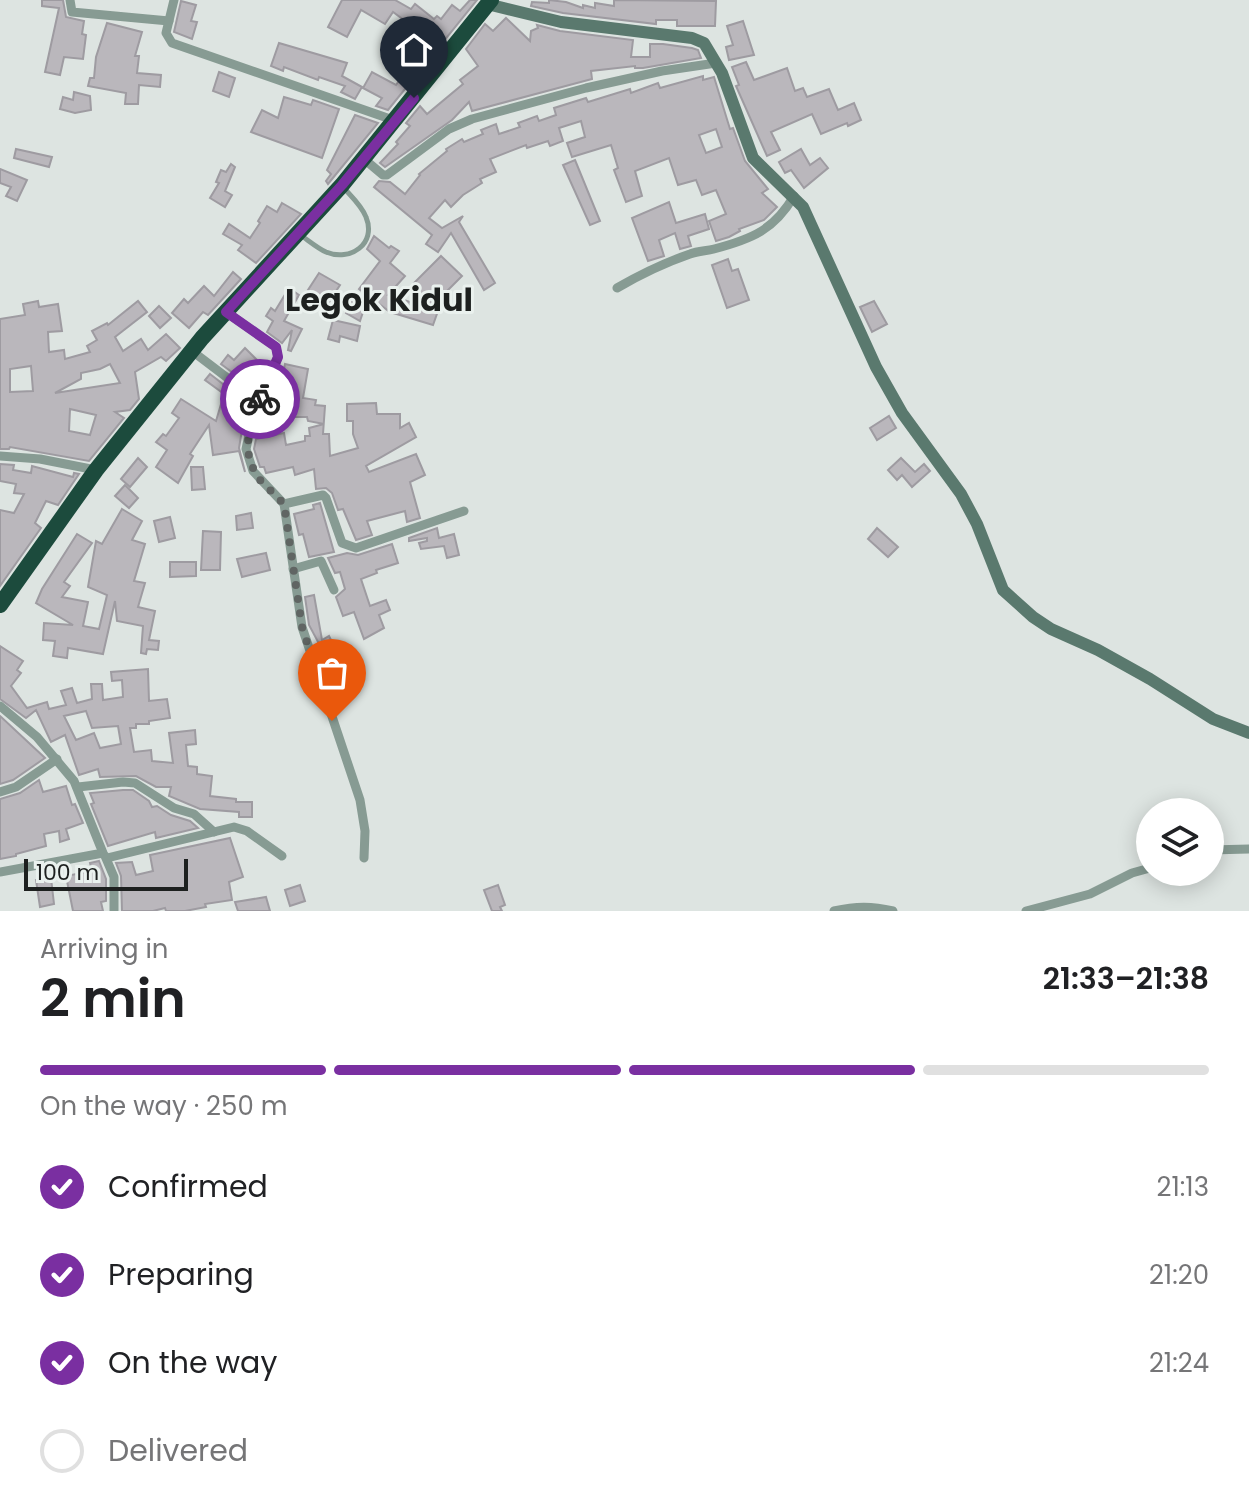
<!DOCTYPE html>
<html lang="en">
<head>
<meta charset="utf-8">
<style>
  :root { --surface:#fff; --page:#f6f6f6; --text:#202124; --muted:#757577; --line:#e0e0e0; --accent:#7a2fa1 }
  body { margin:0; font-family:Poppins,sans-serif; background:var(--page); color:var(--text); height:100vh; display:flex; flex-direction:column; font-size:30px; white-space:nowrap }
  * { box-sizing:border-box; margin:0 }
  p { font-size:26px; color:var(--muted) }
  .icon { flex:none; width:44px; height:44px; fill:none; stroke:currentColor; stroke-width:2; stroke-linecap:round; stroke-linejoin:round }
  .map { position:relative; height:911px; overflow:hidden }
  .drawer { display:flex; flex-direction:column; background:var(--surface); flex:1 }
  .drawer>* { flex:none }
  .buttons { position:absolute; left:1136px; top:798px; display:grid; gap:16px }
  .buttons a { display:grid; place-items:center; width:88px; height:88px; border-radius:50%; background:var(--surface); box-shadow:0 4px 20px #0003; font-size:40px }
  .scale { position:absolute; left:24px; bottom:20px; width:164px; box-sizing:border-box; padding-left:8px; border:4px solid #1d201f; border-top:0; font-size:22px; line-height:28px; white-space:nowrap; color:#1d201f; -webkit-text-stroke:6px #eaf1ee; paint-order:stroke }
  .pin { position:absolute; display:grid; place-items:center; width:68px; height:68px; color:#fff; margin:-82px -34px; border-radius:50% 50% 50% 0; rotate:-45deg; box-shadow:0 0 8px #0007 }
  .pin .icon { rotate:45deg }
  .courier { position:absolute; display:grid; place-items:center; width:80px; height:80px; margin:-40px; border:6px solid #7a2fa1; border-radius:50%; background:#fff; color:#222; box-shadow:0 2px 10px #0007 }
  .overview em { font-style:normal; font-weight:600 }
  .overview div { display:flex; flex-direction:column-reverse }
  .overview { display:flex; align-items:center; justify-content:space-between; height:136px; padding:0 40px }
  h1 { font-size:52px; font-weight:600; line-height:60px }
  .bar { display:grid; grid-template-columns:repeat(4,1fr); gap:12px 8px; align-content:center; height:96px; padding:0 40px }
  .bar i { height:10px; border-radius:6px; background:var(--line) }
  .bar .selected { background:var(--accent) }
  .bar p { grid-column:span 4 }
  ol { padding:0 40px; list-style:none }
  li { display:flex; align-items:center; gap:24px; height:88px }
  li p { margin-inline-start:auto }
  li .icon { padding:8px; border-radius:50%; background:var(--accent); color:#fff; stroke-width:4 }
  li:last-child { color:var(--muted) }
  li i { width:44px; height:44px; border:4px solid var(--line); border-radius:50% }
  .map>svg:first-child { display:block }
  .building { fill:#bab7bc; stroke:#9e9ba1; stroke-width:2; fill-rule:evenodd }
  .lines { fill:none; stroke-linecap:round; stroke-linejoin:round }
  .lane { stroke:#879b93; stroke-width:5 }
  .street { stroke:#879b93; stroke-width:9 }
  .secondary { stroke:#5a796e; stroke-width:12 }
  .highway { stroke:#1c4b3d; stroke-width:16 }
  .done { stroke:#606563; stroke-width:8; stroke-dasharray:0 14.4 }
  .route { stroke:#7a2fa1; stroke-width:10 }
  .labels { text-anchor:middle; stroke-width:6; stroke-linejoin:round; paint-order:stroke }
  .quarter-label { font-size:32px; font-weight:bold; fill:#1d201f; stroke:#eaf1ee }
</style>
</head>
<body>
<div class="map">
<svg width="1249" height="911" viewBox="0 0 1249 911">
  <rect width="100%" height="100%" fill="#dde4e1"/>
  <!-- building -->
  <g class="building">
    <path d="M42 0H63L66 17 84 21 82 34 86 35 83 59 64 57 60 75 45 72 59 8 42 6Z"/>
    <path d="M342 0H395L411 9 415 4 434 19 437 16 441 19 452 5 460 11 470 0H477L388 110 376 106 382 98 363 88 372 72 396 85 408 68 382 54 389 42 408 52 424 35 393 12 385 24 361 10 347 37 328 27Z"/>
    <path d="M549 0 566 2 583 8V5L595 8V3L614 6V0L716 1 715 26H677V20H656V24L563 13 531 6 532 2 549 3Z"/>
    <path d="M181 1 196 5 191 21 197 22 192 39 174 32Z"/>
    <path d="M506 18 530 41 531 31 538 28 537 25 560 31 633 40 631 57H650V44H663L692 48 698 50 701 58 643 68H635V66L591 71 592 79 472 111 469 102 452 120 385 167 380 163 398 144 396 142 410 126 406 123 420 106 427 114 463 84 460 80 478 66 466 49 485 24 493 31Z"/>
    <path d="M743 21 754 55 729 60 726 47 733 45 727 26Z"/>
    <path d="M107 23 142 32 135 56H139L137 73 161 75 160 87 139 85 138 104H125L126 93 88 86 90 78H94L96 57Z"/>
    <path d="M279 43 347 63 342 76 362 87 355 99 341 92 345 86 319 77 318 80 284 67 283 71 271 66Z"/>
    <path d="M746 62 754 80 787 68 795 91 803 88 807 97 829 89 838 110 854 103 861 120 848 126 847 123 821 134 812 114 771 132 780 150 767 156 736 86 739 85 732 67Z"/>
    <path d="M219 72 235 78 229 97 213 91Z"/>
    <path d="M703 76V80L714 77 730 129 733 128 745 161 768 189 762 193 777 207 764 220 739 229 740 231 729 237 716 241 709 221 726 214 716 190 702 195 696 180 678 185 669 158 635 171 642 196 626 202 614 170 618 168 611 145 572 157 567 143 585 137 581 121 559 128 563 141 550 146 548 141 527 148 526 145 490 159 496 172 480 179 482 183 463 195 451 207 445 200 429 218 442 228 463 216 459 222 495 283 484 290 451 233 438 252 426 244 432 235 374 187 379 181 390 182 405 194 420 175 419 174 447 151 446 149 462 139 464 142 483 134 481 130 496 124 499 134 520 127 518 123 537 116 539 121 556 115 554 108 586 98 588 102 630 89 631 93 658 83 660 88ZM716 129 722 147 706 153 699 135Z"/>
    <path d="M74 92 90 96 91 110 75 113 60 109 63 97 73 100Z"/>
    <path d="M284 97 311 105 313 100 339 109 322 158 251 132 262 110 278 118Z"/>
    <path d="M355 115 378 123 328 184 326 181 331 174 327 170Z"/>
    <path d="M16 149 52 157 49 167 14 158Z"/>
    <path d="M801 149 810 165 820 158 828 168 804 188 791 170 785 173 779 162Z"/>
    <path d="M575 160 600 221 590 225 563 165Z"/>
    <path d="M231 164 235 167 225 191 232 195 225 207 210 198 219 183 216 182 221 170 226 172Z"/>
    <path d="M0 169 27 180 17 201 6 196 11 187 0 183Z"/>
    <path d="M669 202 676 223 705 214 709 229 688 236 691 246 680 249 675 233 659 240 664 256 648 261 632 218Z"/>
    <path d="M282 203 301 214 256 263 238 250 242 245 223 234 229 224 250 238 260 223 258 221 267 206 277 212Z"/>
    <path d="M374 236 389 248 391 246 399 251 390 263 405 276 388 295 438 311 433 325 390 312 359 289 380 261 367 249Z"/>
    <path d="M441 256 462 276 432 306 412 285Z"/>
    <path d="M728 259 732 271 738 269 749 300 727 308 712 265Z"/>
    <path d="M233 272 241 279 208 315 203 312 189 328 172 313 184 299 188 303 204 286 214 296Z"/>
    <path d="M319 273 340 285 329 302 308 290Z"/>
    <path d="M289 288 299 295 284 321 302 329 291 351 288 350 292 330 282 343 267 332 273 321 266 316 271 308 275 311Z"/>
    <path d="M38 301 39 307 58 304 62 331 48 332 49 352 64 350 65 359 90 352 87 346 97 340 92 331 107 323 108 325 138 301 147 312 115 337 123 351 141 339 148 350 166 334 180 348 166 361 161 357 135 372 139 399 130 410 115 412 124 418 89 461 10 447 9 449H0V319L25 315 23 304ZM110 364 120 383 55 393 81 379V373L100 369ZM31 366 33 391 10 392V369ZM70 409 96 415 90 435 69 431Z"/>
    <path d="M350 301 365 306 360 321 346 313Z"/>
    <path d="M874 301 887 324 872 332 860 307Z"/>
    <path d="M159 306 171 318 160 328 149 316Z"/>
    <path d="M333 320 360 326 357 341 340 336 339 342 328 339Z"/>
    <path d="M245 348 265 368 256 390 221 364 228 355 234 360Z"/>
    <path d="M285 364 308 369 303 398 316 400 315 405 325 406 323 434H329L330 456 358 448 353 434V421H347V404L376 403 377 414H400V428L409 423 416 437 366 466 369 472 416 454 425 475 410 482 420 518 407 522 405 511 367 521 372 535 356 540 343 509 338 510 332 493 326 488 316 489 314 469 295 475 293 467 266 473 264 467H260L254 449 256 439 284 433 286 445 305 441V436H310L309 428 324 424 308 421 307 417H285L263 413 276 380 281 385Z"/>
    <path d="M210 374 246 402 241 422 242 430 239 448 245 472 239 451 213 455 209 425 190 454 193 456 178 483 156 467 167 450 156 442 163 434 166 436 179 418 172 413 181 399 216 421 224 394 205 380Z"/>
    <path d="M889 416 896 428 877 440 870 428Z"/>
    <path d="M138 458 147 467 130 487 121 479Z"/>
    <path d="M901 458 915 472 924 464 930 471 912 487 902 475 897 480 888 470Z"/>
    <path d="M0 464 14 465 13 470 31 473 32 466 73 477 74 473 79 474 58 505 46 501 35 523 41 528 0 586V510L14 513 24 494 14 493 16 484 0 481Z"/>
    <path d="M191 467H203L205 489 192 490Z"/>
    <path d="M125 485 138 498 129 508 115 496Z"/>
    <path d="M320 503 334 552 309 557 303 534 299 535 294 514 314 509 313 505Z"/>
    <path d="M122 509 142 521 132 540 145 544 134 581 145 583 138 607 155 611 149 640 159 641 158 650 147 649 146 654 141 653 143 626 117 621 115 601 103 654 68 648 67 658 53 656 55 641 43 640 44 623 73 625 36 603 42 589 77 534 92 543 64 582 70 586 62 597 88 602 83 626 99 629 107 595 88 587 96 541 102 544Z"/>
    <path d="M251 513 253 528 237 530 236 516Z"/>
    <path d="M170 517 175 538 159 542 154 521Z"/>
    <path d="M437 528 439 538 454 534 459 555 447 558 444 546 421 549 419 543 427 541V538L409 541V538Z"/>
    <path d="M877 528 898 547 888 557 868 539Z"/>
    <path d="M203 531 221 532 220 570H201Z"/>
    <path d="M392 544 398 563 376 570 377 573 361 579 370 606 386 600 390 610 379 615 384 628 364 639 354 612 343 616 336 597 345 589 340 572 335 573 328 558 347 553 358 555Z"/>
    <path d="M266 553 270 570 242 577 237 559Z"/>
    <path d="M170 562H196V576L170 577Z"/>
    <path d="M314 595 322 640 329 636 336 650 325 655 309 625 305 597Z"/>
    <path d="M0 646 23 661 17 670 21 673 11 686 27 708 47 702 49 709 66 705 61 691 72 688 77 703 92 699 91 684H102L103 700 123 697 122 680 112 681 111 672 148 669 149 701 167 699 170 718 149 721V724H136V728H130L134 752 151 750 152 761 173 763 169 733 195 730 196 744 186 745 188 766 197 767V774L212 776 210 796 236 799V802H252V817H239V812L200 809 169 796 171 787H156L136 776 100 777 98 769 79 775 65 735 51 742 36 710 26 718 0 699ZM86 711 92 728 118 726 121 744 100 748 94 733 76 740 64 716Z"/>
    <path d="M0 716 45 758 13 780 0 784Z"/>
    <path d="M39 780 43 792 66 786 72 805 75 804 83 823 66 829 69 839 60 842 59 831 44 834 46 846 16 854V856L0 859V799L20 793Z"/>
    <path d="M123 790H133L149 801 152 807 157 806 171 815 190 821 198 828 156 838 155 832 108 846 91 804 94 803 90 793Z"/>
    <path d="M230 838 243 877 229 882 232 900 205 904 206 907 185 911H166L165 908 153 911H122L121 876 116 863 132 862 136 875 153 871 150 855Z"/>
    <path d="M99 861 106 879V901L101 902 103 911H73L66 876 92 871 90 863Z"/>
    <path d="M51 878 54 904 40 907 36 880Z"/>
    <path d="M300 885 305 901 290 906 285 890Z"/>
    <path d="M498 885 505 905 500 907 502 911H492L484 890Z"/>
    <path d="M266 897 270 911H238L235 902Z"/>
  </g>
  <g class="lines">
    <!-- lane -->
    <path class="lane" d="M299 234C308 240 317 248 326 252 350 262 377 244 366 217 362 206 351 196 343 187"/>
    <!-- street -->
    <g class="street">
      <path d="M70 0 72 12 169 21"/>
      <path d="M174 0 166 33 172 43 396 121"/>
      <path d="M364 159 383 175H387L449 129 472 119 586 88 662 71 716 63"/>
      <path d="M617 288C641 274 664 263 690 254 698 251 706 251 714 249 752 239 774 230 794 196"/>
      <path d="M226 312 276 347 278 357 253 417 246 449 253 471 284 504 302 627 360 800 365 831 364 858"/>
      <path d="M192 351 259 402"/>
      <path d="M0 456 40 459 96 470"/>
      <path d="M284 504 323 495 326 498 342 543 356 548 464 511"/>
      <path d="M293 569 321 561 334 590"/>
      <path d="M0 706 37 737 74 781 103 853 0 872"/>
      <path d="M78 787 123 782 135 783 174 808 194 814 214 832"/>
      <path d="M0 792 16 787 57 759"/>
      <path d="M1210 850 1249 849"/>
      <path d="M105 856 114 877V911"/>
      <path d="M107 858 234 827 247 831 282 856"/>
      <path d="M834 911C856 906 872 906 893 911"/>
      <path d="M1026 911 1090 894 1132 873 1150 868"/>
    </g>
    <!-- secondary -->
    <path class="secondary" d="M487 4 561 22 692 38 704 43 722 73 753 158 803 207 876 367 902 413 961 494 977 524 1003 590 1033 617 1051 629 1098 650 1150 679 1213 719 1249 733"/>
    <!-- highway -->
    <path class="highway" d="M0 605 96 470 202 338 342 185 491 0"/>
  </g>
  <g class="lines">
    <!-- done -->
    <path class="done" d="M260 399 248 435 249 461 260 480 284 504 302 627 332 721"/>
    <!-- route -->
    <path class="route" d="M260 399 278 357 276 347 226 312 342 185 414 98"/>
  </g>
  <g class="labels">
    <!-- quarter labels -->
    <g class="quarter-label">
      <text x="379" y="311">Legok Kidul</text>
    </g>
  </g>
</svg>
<div class="buttons">
<a><svg class="icon" aria-label="layers" viewBox="0 0 24 24"><path d="M12 4l9 5-9 5-9-5zM3 14l9 5 9-5"/></svg></a>
</div>
<div class="scale">100 m</div>
<div class="pin" style="left:332px;top:721px;background:#ea580c"><svg class="icon" aria-label="bag" viewBox="0 0 24 24"><path d="M5 8h14l-1 12H6zM9 8a3 3 0 0 1 6 0"/></svg></div>
<div class="pin" style="left:414px;top:98px;background:#1f2937"><svg class="icon" aria-label="home" viewBox="0 0 24 24"><path d="M3 11l9-7 9 7M6 9v11h12V9"/></svg></div>
<div class="courier" style="left:260px;top:399px"><svg class="icon" aria-label="bike" viewBox="0 0 24 24"><circle cx="6" cy="16" r="4"/><circle cx="18" cy="16" r="4"/><path d="M6 16l4-8h5l3 8M10 8l3 8H6M13 5h3"/></svg></div>
</div>
<section class="drawer">
<div class="overview"><div><h1>2 min</h1><p>Arriving in</p></div><em>21:33–21:38</em></div>
<div class="bar"><i class="selected"></i><i class="selected"></i><i class="selected"></i><i></i><p>On the way · 250 m</p></div>
<ol>
<li><svg class="icon" aria-label="check" viewBox="0 0 24 24"><path d="M5 12l5 5 9-10"/></svg>Confirmed<p>21:13</p></li>
<li><svg class="icon" aria-label="check" viewBox="0 0 24 24"><path d="M5 12l5 5 9-10"/></svg>Preparing<p>21:20</p></li>
<li><svg class="icon" aria-label="check" viewBox="0 0 24 24"><path d="M5 12l5 5 9-10"/></svg>On the way<p>21:24</p></li>
<li><i></i>Delivered</li>
</ol>
</section>
</body>
</html>
